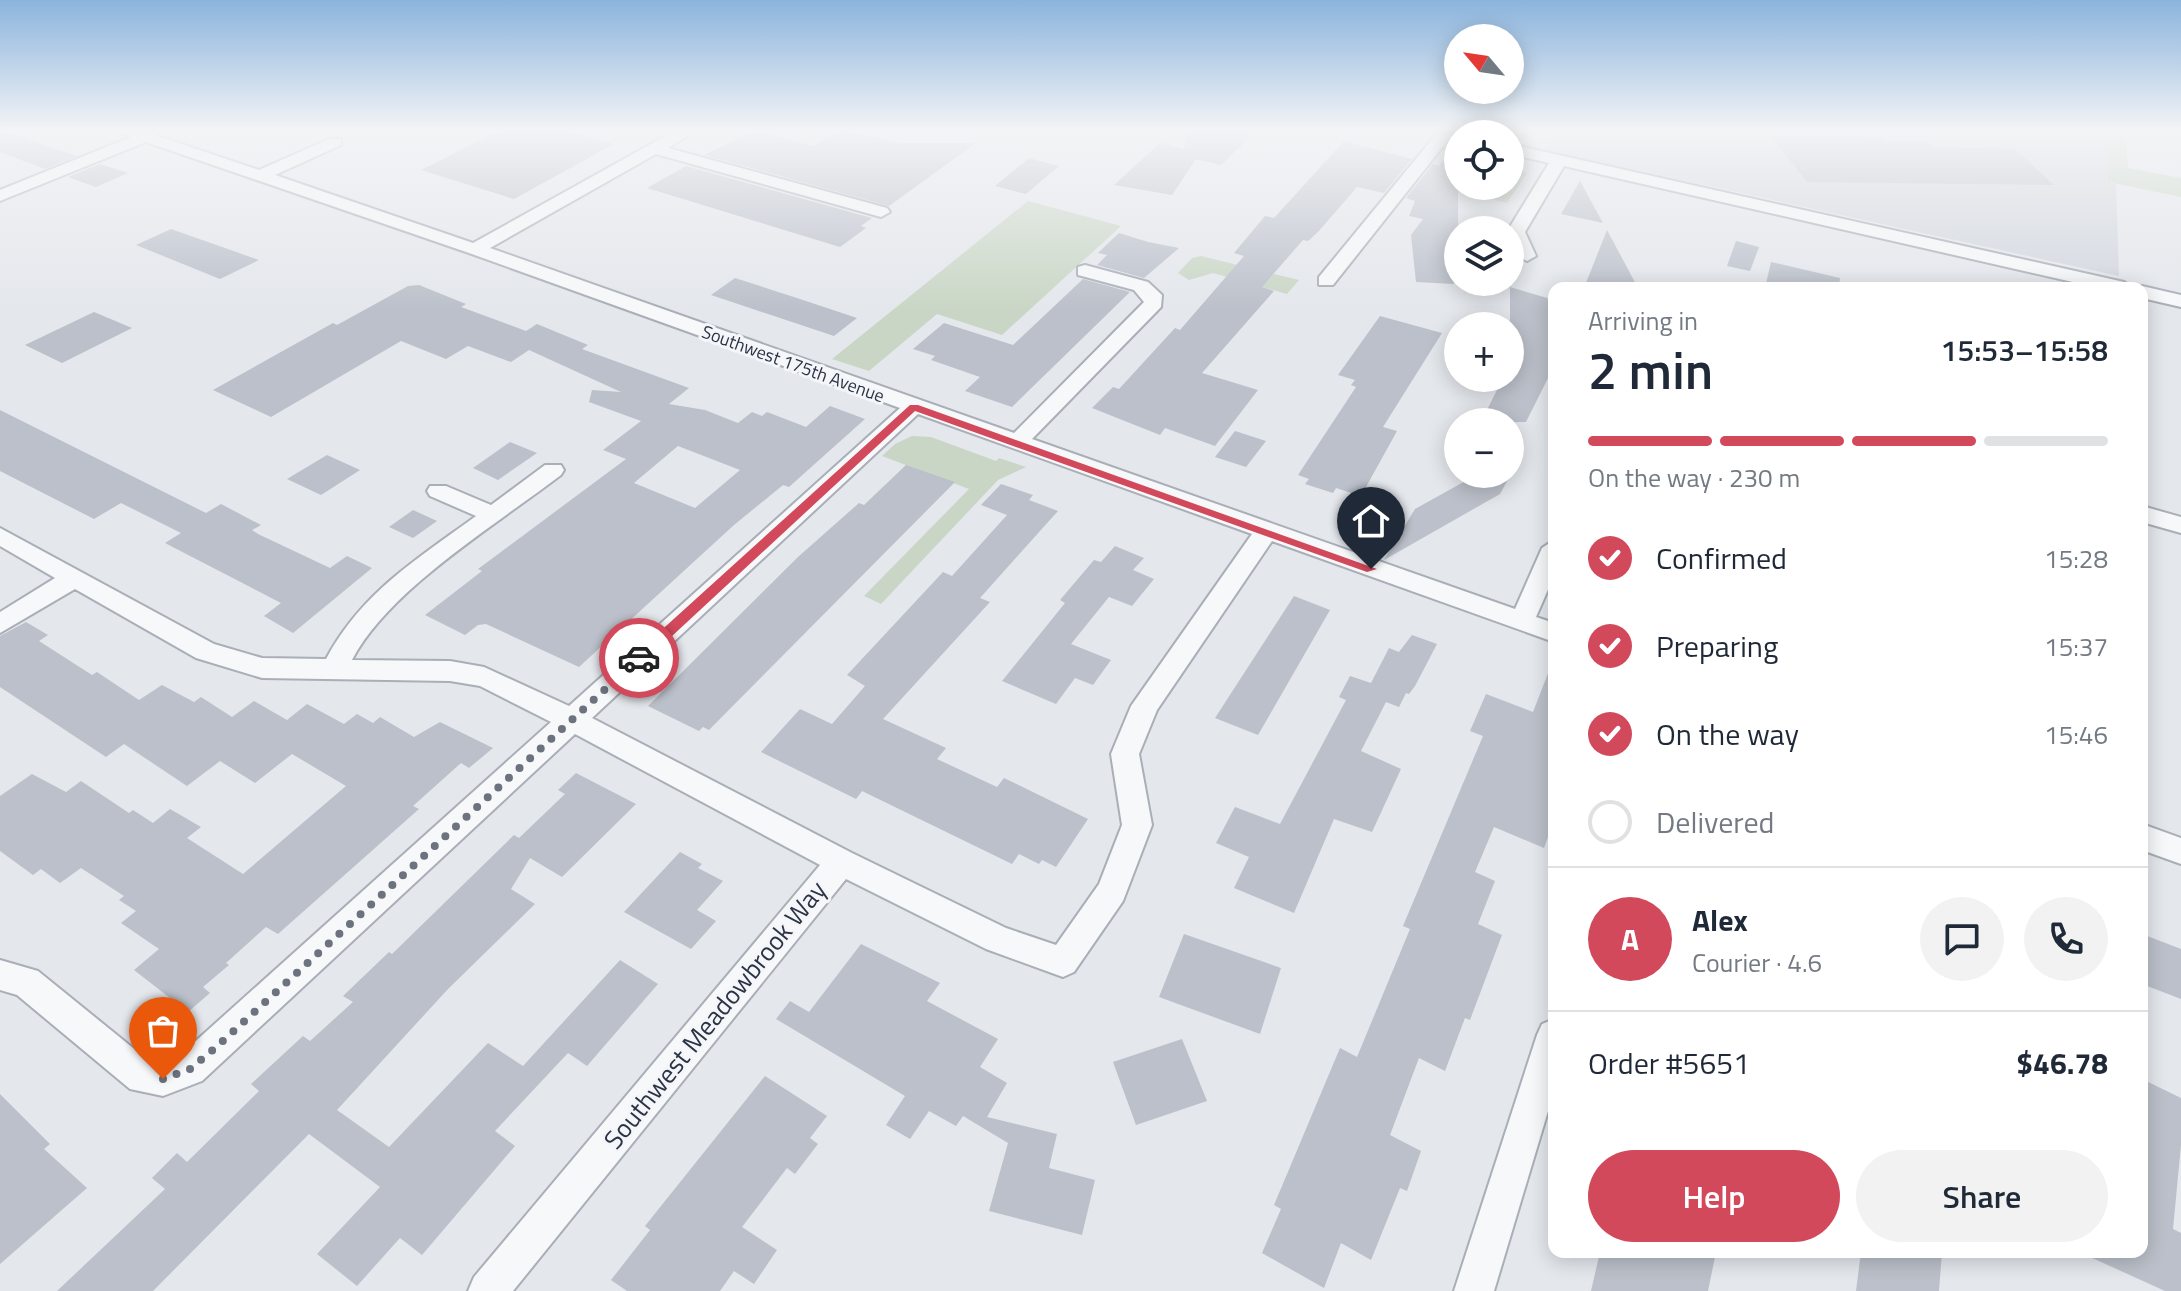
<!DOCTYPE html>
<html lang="en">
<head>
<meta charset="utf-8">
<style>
  :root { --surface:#fff; --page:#f2f2f3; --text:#1f2937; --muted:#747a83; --line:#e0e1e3; --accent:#d1495b }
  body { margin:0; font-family:"Titillium Web",sans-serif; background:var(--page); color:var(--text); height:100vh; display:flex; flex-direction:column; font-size:30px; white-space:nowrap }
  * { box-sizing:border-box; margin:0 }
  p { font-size:26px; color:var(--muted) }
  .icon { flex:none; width:44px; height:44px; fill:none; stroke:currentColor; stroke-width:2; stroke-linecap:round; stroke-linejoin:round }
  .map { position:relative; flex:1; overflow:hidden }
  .panel { position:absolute; left:1548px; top:282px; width:600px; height:976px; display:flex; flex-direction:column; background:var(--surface); border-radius:16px; box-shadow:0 4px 20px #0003 }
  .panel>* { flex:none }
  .needle { width:52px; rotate:299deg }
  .fabs { position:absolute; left:1444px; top:24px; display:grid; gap:16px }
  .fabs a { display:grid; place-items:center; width:80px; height:80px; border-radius:50%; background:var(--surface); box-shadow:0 4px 20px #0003; font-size:40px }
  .pin { position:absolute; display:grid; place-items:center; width:68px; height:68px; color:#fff; margin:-82px -34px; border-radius:50% 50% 50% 0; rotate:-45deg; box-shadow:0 0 8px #0007 }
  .pin .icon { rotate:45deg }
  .courier { position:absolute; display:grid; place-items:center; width:80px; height:80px; margin:-40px; border:6px solid #d1495b; border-radius:50%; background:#fff; color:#222; box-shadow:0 2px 10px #0007 }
  .headline em { font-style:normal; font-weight:600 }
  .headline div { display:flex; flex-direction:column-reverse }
  .headline { display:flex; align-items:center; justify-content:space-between; height:136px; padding:0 40px }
  h1 { font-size:52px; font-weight:600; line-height:60px }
  .bar { display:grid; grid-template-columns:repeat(4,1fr); gap:12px 8px; align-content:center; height:96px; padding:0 40px }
  .bar i { height:10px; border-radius:6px; background:var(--line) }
  .bar .current { background:var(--accent) }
  .bar p { grid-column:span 4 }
  .line { display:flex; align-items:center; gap:20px; padding:0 40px; border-top:2px solid var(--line) }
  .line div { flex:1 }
  .round { display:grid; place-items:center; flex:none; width:84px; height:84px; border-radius:42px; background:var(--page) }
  ol { padding:0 40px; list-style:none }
  li { display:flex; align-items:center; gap:24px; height:88px }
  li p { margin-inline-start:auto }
  li .icon { padding:8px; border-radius:50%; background:var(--accent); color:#fff; stroke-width:4 }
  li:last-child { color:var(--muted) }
  li i { width:44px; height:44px; border:4px solid var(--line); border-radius:50% }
  .cta { display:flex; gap:16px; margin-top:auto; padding:16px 40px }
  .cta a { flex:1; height:92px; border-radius:48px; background:var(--accent); color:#fff; font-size:32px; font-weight:600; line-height:92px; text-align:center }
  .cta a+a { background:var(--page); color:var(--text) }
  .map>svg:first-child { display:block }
  .built { fill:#d2d6de }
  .green { fill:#c9d6c5 }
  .building { fill:#bbc0ca; fill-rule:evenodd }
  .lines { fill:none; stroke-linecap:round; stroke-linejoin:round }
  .street-casing { stroke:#a9aeb7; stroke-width:4 }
  .street { fill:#f7f8fa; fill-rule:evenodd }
  .route { fill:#d1495b }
  .done { stroke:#6c737f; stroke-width:8; stroke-dasharray:0 14.4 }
  .labels { text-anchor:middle; stroke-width:6; stroke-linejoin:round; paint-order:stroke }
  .far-street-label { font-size:18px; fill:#2b3445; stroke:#f4f6f9 }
  .near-street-label { font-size:26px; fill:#2b3445; stroke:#f4f6f9 }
</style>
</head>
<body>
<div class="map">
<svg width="2181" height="1291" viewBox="0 0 2181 1291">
  <rect width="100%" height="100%" fill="#e4e7ec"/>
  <!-- built -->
  <path class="built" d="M1559 129H2105L2108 182 2116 184 2119 276 1545 150Z"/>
  <!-- green -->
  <g class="green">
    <path d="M1939 129H2002L2024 142 1951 141Z"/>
    <path d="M2105 129H2126L2128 168 2181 178V197L2108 182Z"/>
    <path d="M1510 164 1527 173 1507 203 1478 196 1485 186H1510Z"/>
    <path d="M1028 201 1121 226 1002 335 937 314 869 371 832 359Z"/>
    <path d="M1201 256 1299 280 1287 294 1213 273 1189 280 1178 273 1192 258Z"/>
    <path d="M912 436 931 437 996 461 999 458 1026 467 998 480 881 604 864 596 969 489 882 456 895 444Z"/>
  </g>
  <!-- building -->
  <g class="building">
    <path d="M0 129 77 156 45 169 0 152Z"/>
    <path d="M502 129H563L614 144 514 199 421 170Z"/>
    <path d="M840 129 899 143H976L889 206 704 155 755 130 813 146Z"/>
    <path d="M1186 129H1258L1221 165 1196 159 1172 195 1114 185 1160 143 1184 149Z"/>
    <path d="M1771 136 1881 137 1884 141H1927L1933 147 2015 149 2054 185 1807 182Z"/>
    <path d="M1344 141 1412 159 1384 193 1357 187 1318 232 1308 241 1303 240 1262 287 1274 291 1202 373 1258 390 1215 446 1165 428 1160 435 1092 408 1113 387 1119 389 1175 328 1180 330 1244 256 1234 253 1265 216 1274 218Z"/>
    <path d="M1458 141V245L1449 257 1454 284 1416 282 1411 235 1423 219 1409 216 1415 201 1406 198 1433 164 1439 166Z"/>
    <path d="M1029 158 1059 166 1026 194 995 186Z"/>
    <path d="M100 164 128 173 96 187 68 177Z"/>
    <path d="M686 166 872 218 861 226 866 228 840 247 647 188Z"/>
    <path d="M1580 181 1603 223 1561 214Z"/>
    <path d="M171 229 259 260 220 279 136 245Z"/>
    <path d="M1607 230 1638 288H1584Z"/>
    <path d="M1119 233 1148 242 1179 248 1144 278 1097 265 1107 255 1098 253Z"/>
    <path d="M1736 241 1759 247 1750 271 1727 266Z"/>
    <path d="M1771 262 1840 278 1839 288H1765Z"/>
    <path d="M735 278 800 299 857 318 834 336 711 295Z"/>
    <path d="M1083 279 1130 292 1012 407 965 391 980 377 931 360 935 356 913 349 944 323 1013 345Z"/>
    <path d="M419 285 466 304 461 307 526 331 537 324 588 345 582 349 689 388 669 404 705 410 738 423 752 412 762 416 767 412 806 427 830 406 865 419 789 487 783 485 734 525 579 667 486 624 478 625 465 635 425 615 482 571 478 569 626 459 603 450 641 421 589 402 592 390 621 392 529 350 511 362 468 346 446 359 401 341 271 417 213 390 333 323 337 325 408 286ZM678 446 740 470 695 508 634 483Z"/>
    <path d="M1510 287 1554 300V366L1526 422H1481L1503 378H1510Z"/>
    <path d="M94 312 132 328 62 363 25 345Z"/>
    <path d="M1380 316 1442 333 1383 427 1397 431 1361 496 1336 488 1333 493 1305 484 1309 479 1298 475 1356 387 1351 385 1355 380 1338 375Z"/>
    <path d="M0 410 206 513 221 504 261 525 252 530 258 534 330 568 347 556 372 568 293 633 264 616 281 603 165 543 181 533 121 503 94 519 0 471Z"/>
    <path d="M1235 431 1266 441 1246 467 1215 457Z"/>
    <path d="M510 442 537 453 498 480 473 468Z"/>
    <path d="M327 455 360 470 321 495 287 479Z"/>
    <path d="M906 465 955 482 709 730 703 727 699 731 648 706 798 557 859 503 864 505Z"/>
    <path d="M1478 474H1511L1500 494 1384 560 1415 509Z"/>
    <path d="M1001 484 1033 495 1029 500 1058 511 980 598 990 602 883 719 946 748 937 759 997 787 1004 778 1088 819 1056 867 1042 860 1039 864 1019 854 1012 864 862 791 856 799 761 752 800 709 832 724 865 686 847 675 943 572 952 576 1007 515 981 505Z"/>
    <path d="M413 510 437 521 413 538 389 527Z"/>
    <path d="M1115 546 1144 558 1133 570 1154 579 1132 606 1109 597 1071 644 1111 660 1093 685 1075 678 1056 704 1002 681 1065 603 1060 600 1094 560 1101 562Z"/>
    <path d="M1294 596 1330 610 1258 735 1215 718Z"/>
    <path d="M26 622 48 635 39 641 92 675 97 672 139 700 162 685 194 702 201 697 232 717 254 701 287 720 307 704 344 724 357 714 373 723 380 717 414 737 440 722 493 748 469 768 461 763 413 806 419 809 278 934 266 927 226 963 229 965 203 987 210 993 188 1012 134 970 159 949 121 923 136 911 119 900 124 896 81 868 60 883 41 869 33 875 0 851V796L32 774 66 792 81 781 129 813 133 810 153 823 170 809 201 827 187 838 243 874 346 786 292 754 255 783 220 761 187 786 124 744 106 757 0 687V636Z"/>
    <path d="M1412 635 1437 644 1415 686 1409 694 1406 693 1399 707 1386 702 1361 751 1401 769 1372 832 1334 819 1294 913 1234 888 1249 857 1216 843 1235 807 1280 824 1346 700 1339 697 1350 676 1371 683 1389 648 1399 652Z"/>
    <path d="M1552 663 1554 820 1544 848 1494 827 1475 872 1495 881 1478 924 1502 935 1470 1020 1465 1018 1445 1071 1419 1058 1390 1135 1421 1151 1407 1191 1400 1188 1371 1260 1341 1243 1324 1288 1262 1253 1281 1209 1274 1205 1340 1048 1357 1057 1410 929 1403 926 1483 736 1470 731 1486 694 1533 712Z"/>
    <path d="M576 773 636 804 562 877 530 858 511 889 535 904 448 989 337 1110 389 1147 488 1043 523 1066 620 960 658 984 587 1066 568 1053 495 1131 515 1146 422 1255 400 1238 357 1286 317 1254 380 1187 309 1134 153 1291H57L165 1189 152 1178 177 1153 187 1162 259 1091 251 1084 303 1036 310 1041 353 1002 343 996 389 952 392 954 514 835 519 838 565 794 558 790Z"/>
    <path d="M680 852 702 864 698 868 723 881 697 910 716 921 691 949 624 912Z"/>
    <path d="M1184 934 1281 968 1260 1034 1159 997Z"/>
    <path d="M2142 934 2181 949V999L2142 984Z"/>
    <path d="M861 944 940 983 927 1001 998 1039 980 1067 1007 1083 987 1117 1057 1134 1049 1168 1095 1180 1082 1235 989 1211 1008 1143 963 1116 956 1126 929 1111 910 1139 886 1125 905 1096 776 1019 790 1001 809 1012Z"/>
    <path d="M1182 1039 1207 1101 1136 1125 1113 1062Z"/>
    <path d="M765 1076 827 1116 810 1138 818 1144 795 1174 787 1168 742 1227 777 1250 754 1284 734 1271 720 1291H627L611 1280 650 1230 645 1226Z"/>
    <path d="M2142 1079 2181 1098V1145L2173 1229 2181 1233V1291H2165L2079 1252H2142Z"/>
    <path d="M0 1094 50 1144 44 1149 87 1188 0 1264Z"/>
    <path d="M1600 1252H1716L1708 1291H1591Z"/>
    <path d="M1861 1252H1942L1939 1291H1856Z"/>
  </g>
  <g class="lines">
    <defs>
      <g id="street">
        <path d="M114 129 158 131V136L259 170 329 139H341V145L275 175 473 243 678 129H698L668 148 887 208 890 212 881 217 656 154 490 248 1014 433 1144 302 1134 290 1078 275V267L1085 265 1148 282 1162 295 1161 307 1032 439 1515 609 1542 548 1554 540V576L1536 617 1554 623V642L1272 541 1157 710 1139 754 1152 825 1123 901 1074 972 1063 977 986 949 846 879 513 1291H468L474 1277 820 865 575 734 202 1081 163 1096 130 1089 17 995 0 990V960L38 971 149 1061 163 1062 179 1056 551 722 480 686 450 681 262 678 196 658 75 589 0 633V612L55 578 0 546V528L214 644 262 658 326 659C362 592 416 560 476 516L430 496 427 491 430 486H446L491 505 545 465H561L564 470 561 475C497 524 388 590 352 660L450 661 484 667 569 706 900 408 469 253 146 142 0 201V190L131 137ZM918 414 1252 534 1131 706 1111 754 1122 825 1099 884 1056 945 1006 928 852 853 592 718Z"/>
        <path d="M1473 129H1489L1485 134H1469Z"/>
        <path d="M1438 132 1452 135 1333 285H1319V277Z"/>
        <path d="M1510 144 2124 282 2133 288H2099L1564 166 1525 232 1536 256 1527 261 1518 256 1508 230 1549 163 1510 154Z"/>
        <path d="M2142 286 2181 295V307L2142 298V288H2135Z"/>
        <path d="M2142 506 2181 517V533L2142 522Z"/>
        <path d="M2142 824 2181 838V864L2142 850Z"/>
        <path d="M1554 1019V1091L1494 1291H1454L1537 1035 1542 1024Z"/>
      </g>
    </defs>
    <!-- street casing -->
    <use href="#street" class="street-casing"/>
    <!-- street -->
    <use href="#street" class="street"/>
  </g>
  <!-- sky -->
  <linearGradient id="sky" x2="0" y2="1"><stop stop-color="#8bb4dd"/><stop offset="0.42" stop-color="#f3f4f6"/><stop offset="1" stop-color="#f3f4f6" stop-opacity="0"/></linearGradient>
  <rect width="2181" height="310" fill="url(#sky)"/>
  <!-- route -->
  <path class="route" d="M910 405H918L1377 569 1367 572 915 411 644 662H634V655Z"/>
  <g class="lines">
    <!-- done -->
    <path class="done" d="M163 1079 190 1069 214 1049 639 658"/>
  </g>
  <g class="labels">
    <!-- far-street labels -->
    <g class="far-street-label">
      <text transform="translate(793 364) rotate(20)" y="6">Southwest 175th Avenue</text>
    </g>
    <!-- near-street labels -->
    <g class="near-street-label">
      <text transform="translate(715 1015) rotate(-51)" y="9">Southwest Meadowbrook Way</text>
    </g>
  </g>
</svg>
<div class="fabs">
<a><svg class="needle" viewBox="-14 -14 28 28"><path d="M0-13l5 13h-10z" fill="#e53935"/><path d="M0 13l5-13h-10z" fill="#747a83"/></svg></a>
<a><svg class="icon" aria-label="locate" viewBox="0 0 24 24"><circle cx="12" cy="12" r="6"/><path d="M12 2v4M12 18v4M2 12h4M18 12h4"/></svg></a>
<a><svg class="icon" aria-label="layers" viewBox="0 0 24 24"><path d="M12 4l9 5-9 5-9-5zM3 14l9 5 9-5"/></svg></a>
<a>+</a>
<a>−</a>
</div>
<div class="pin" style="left:163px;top:1079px;background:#ea580c"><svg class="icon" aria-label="bag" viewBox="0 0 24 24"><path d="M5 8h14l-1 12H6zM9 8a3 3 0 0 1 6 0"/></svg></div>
<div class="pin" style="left:1371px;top:569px;background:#1f2937"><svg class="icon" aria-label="home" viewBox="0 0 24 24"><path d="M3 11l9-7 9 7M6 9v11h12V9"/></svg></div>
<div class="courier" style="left:639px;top:658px"><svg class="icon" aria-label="car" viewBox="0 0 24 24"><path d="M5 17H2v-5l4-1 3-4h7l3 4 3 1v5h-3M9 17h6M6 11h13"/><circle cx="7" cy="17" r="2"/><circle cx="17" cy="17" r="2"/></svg></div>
<section class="panel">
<div class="headline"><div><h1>2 min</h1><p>Arriving in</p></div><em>15:53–15:58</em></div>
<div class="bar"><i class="current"></i><i class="current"></i><i class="current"></i><i></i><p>On the way · 230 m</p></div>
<ol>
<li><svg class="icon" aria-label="check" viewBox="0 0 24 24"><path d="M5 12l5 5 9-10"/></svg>Confirmed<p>15:28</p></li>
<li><svg class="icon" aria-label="check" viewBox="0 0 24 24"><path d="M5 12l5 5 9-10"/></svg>Preparing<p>15:37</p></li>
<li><svg class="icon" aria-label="check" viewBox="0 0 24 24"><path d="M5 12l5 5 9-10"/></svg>On the way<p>15:46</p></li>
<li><i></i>Delivered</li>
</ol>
<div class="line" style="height:144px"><b class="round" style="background:var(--accent);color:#fff">A</b><div><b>Alex</b><p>Courier · 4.6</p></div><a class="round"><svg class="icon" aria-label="chat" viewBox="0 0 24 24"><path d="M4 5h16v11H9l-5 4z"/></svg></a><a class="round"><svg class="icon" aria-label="phone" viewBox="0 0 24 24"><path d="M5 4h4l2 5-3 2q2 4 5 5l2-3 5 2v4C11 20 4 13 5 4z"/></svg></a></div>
<div class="line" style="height:104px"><div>Order #5651</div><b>$46.78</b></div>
<div class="cta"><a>Help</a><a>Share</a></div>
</section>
</div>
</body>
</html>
